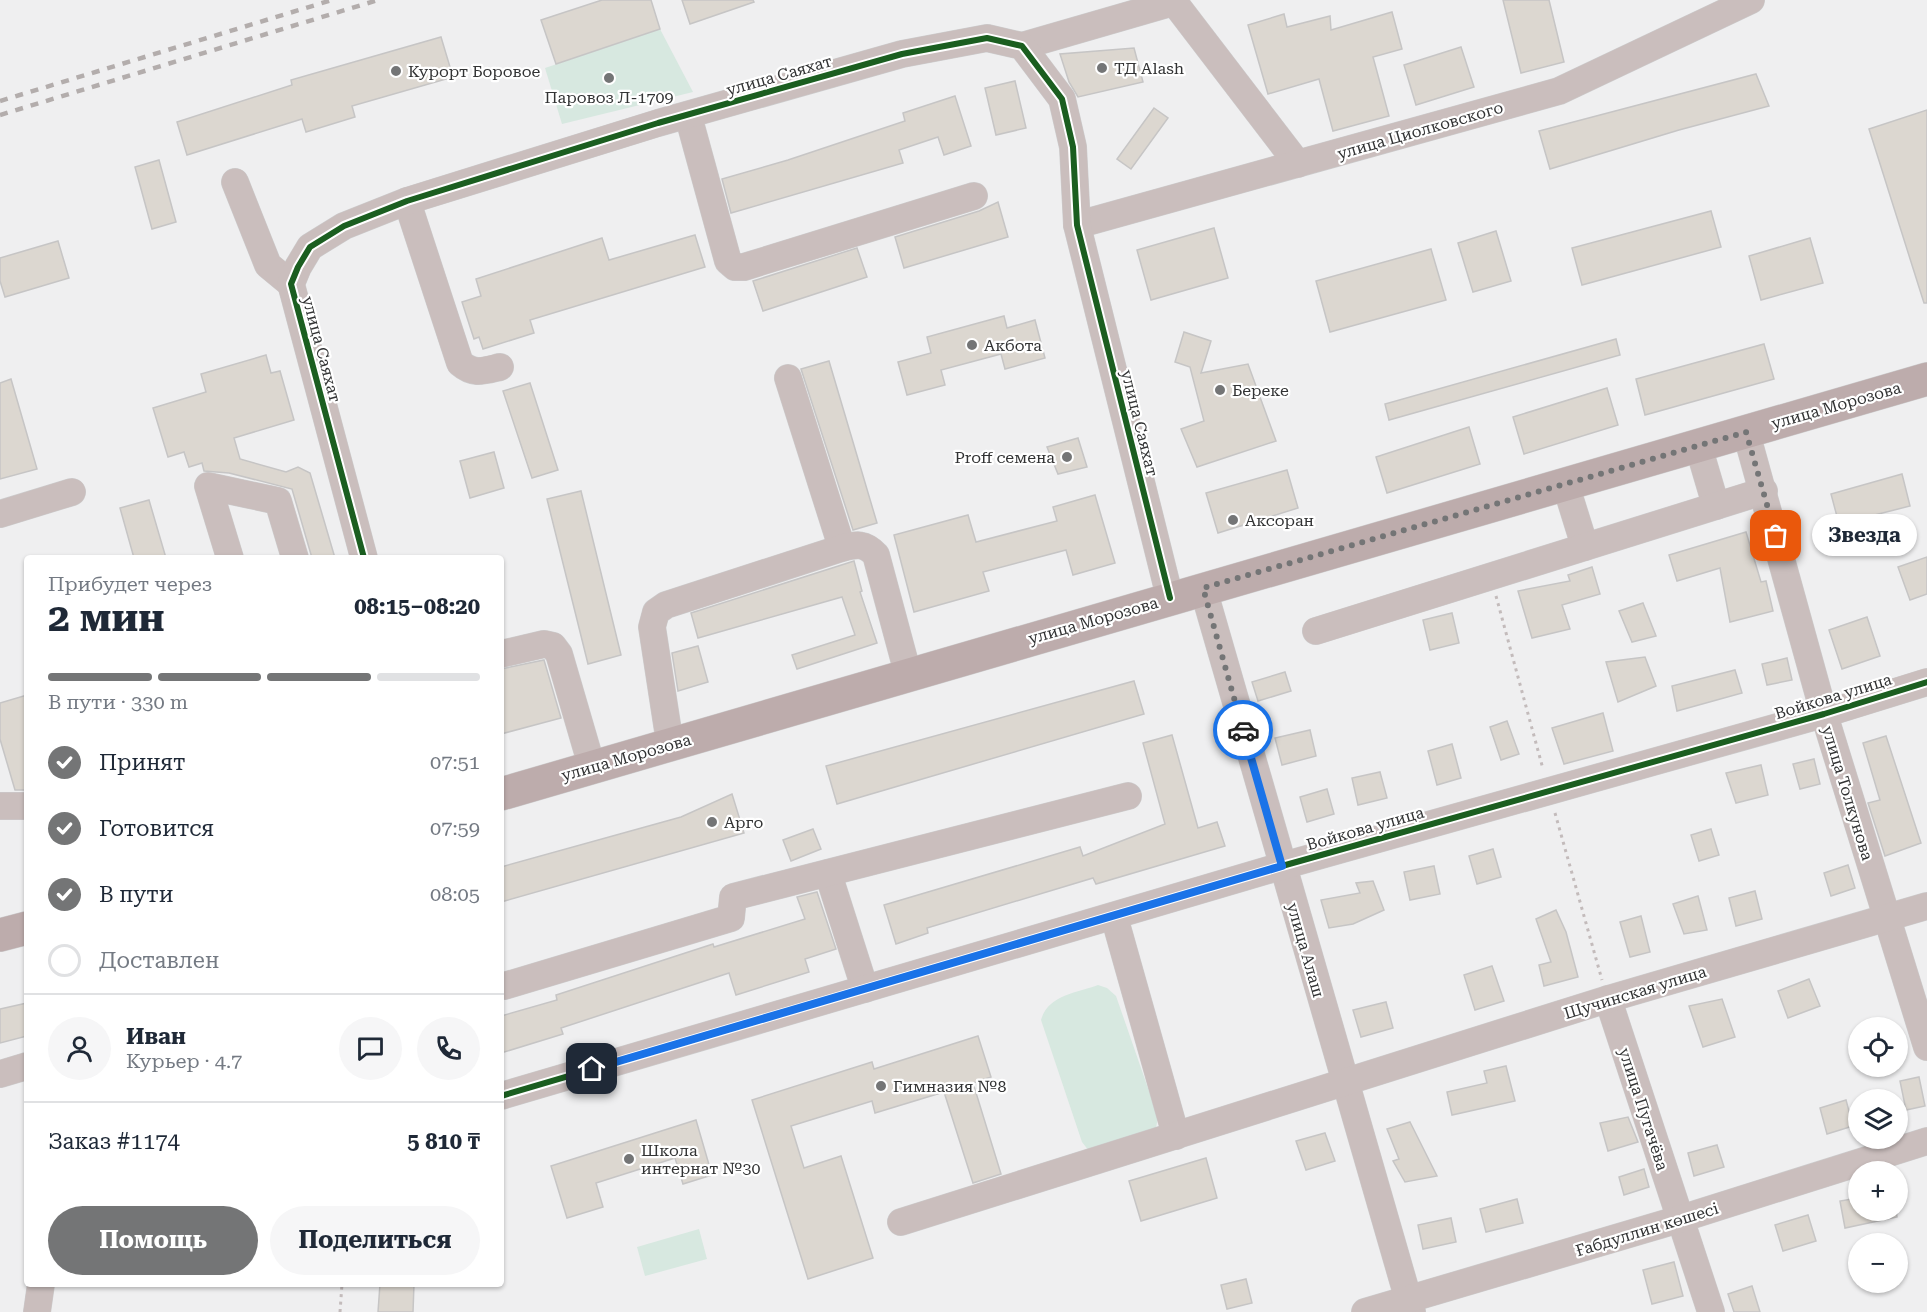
<!DOCTYPE html>
<html lang="ru">
<head>
<meta charset="utf-8">
<style>
  :root { --surface:#fff; --page:#f6f6f7; --text:#1f2937; --muted:#747a83; --line:#e0e1e3; --accent:#747576 }
  body { margin:0; font-family:"Roboto Serif",serif; background:var(--page); color:var(--text); height:100vh; display:flex; flex-direction:column; font-size:22px; white-space:nowrap }
  * { box-sizing:border-box; margin:0 }
  p { font-size:20px; color:var(--muted) }
  .icon { flex:none; width:33px; height:33px; fill:none; stroke:currentColor; stroke-width:2; stroke-linecap:round; stroke-linejoin:round }
  .map { position:relative; flex:1; overflow:hidden }
  .drawer { position:absolute; left:24px; top:555px; width:480px; height:732px; display:flex; flex-direction:column; background:var(--surface); border-radius:6px; box-shadow:0 2px 4px #0004 }
  .drawer>* { flex:none }
  .controls { position:absolute; left:1848px; top:1017px; display:grid; gap:12px }
  .controls a { display:grid; place-items:center; width:60px; height:60px; border-radius:50%; background:var(--surface); box-shadow:0 2px 4px #0004; font-size:30px }
  .pin { position:absolute; display:grid; place-items:center; width:51px; height:51px; color:#fff; margin:-26px; border-radius:12px; box-shadow:0 3px 9px #0006 }
  .courier { position:absolute; display:grid; place-items:center; width:60px; height:60px; margin:-30px; border:4px solid #1a73e8; border-radius:50%; background:#fff; color:#222; box-shadow:0 2px 8px #0007 }
  .bubble { position:absolute; height:42px; border-radius:21px; background:var(--surface); box-shadow:0 2px 4px #0004; font-size:20px; font-weight:700; line-height:42px; text-align:center }
  .overview em { font-style:normal; font-weight:700 }
  .overview div { display:flex; flex-direction:column-reverse }
  .overview { display:flex; align-items:center; justify-content:space-between; height:102px; padding:0 24px }
  h1 { font-size:39px; font-weight:700; line-height:45px }
  .bar { display:grid; grid-template-columns:repeat(4,1fr); gap:9px 6px; align-content:center; height:72px; padding:0 24px }
  .bar i { height:8px; border-radius:4px; background:var(--line) }
  .bar .current { background:var(--accent) }
  .bar p { grid-column:span 4 }
  .line { display:flex; align-items:center; gap:15px; padding:0 24px; border-top:2px solid var(--line) }
  .line div { flex:1 }
  .round { display:grid; place-items:center; flex:none; width:63px; height:63px; border-radius:32px; background:var(--page) }
  ol { padding:0 24px; list-style:none }
  li { display:flex; align-items:center; gap:18px; height:66px }
  li p { margin-inline-start:auto }
  li .icon { padding:6px; border-radius:50%; background:var(--accent); color:#fff; stroke-width:4 }
  li:last-child { color:var(--muted) }
  li i { width:33px; height:33px; border:3px solid var(--line); border-radius:50% }
  .button { display:flex; gap:12px; margin-top:auto; padding:12px 24px }
  .button a { flex:1; height:69px; border-radius:36px; background:var(--accent); color:#fff; font-size:24px; font-weight:700; line-height:69px; text-align:center }
  .button a+a { background:var(--page); color:var(--text) }
  .map>svg:first-child { display:block }
  .green { fill:#d7e8e0 }
  .building { fill:#dcd7d0; stroke:#c6c5c5; stroke-width:1.5 }
  .lines { fill:none; stroke-linecap:round; stroke-linejoin:round }
  .minor-casing { stroke:#cdcdce; stroke-width:28 }
  .major-casing { stroke:#cdcdce; stroke-width:34 }
  .path { stroke:#c3bbbb; stroke-width:3; stroke-dasharray:3 4.5; stroke-linecap:butt }
  .minor { stroke:#cabebd; stroke-width:27 }
  .major { stroke:#bdacac; stroke-width:33 }
  .rail { stroke:#b3adac; stroke-width:4.5; stroke-dasharray:8 8; stroke-linecap:butt }
  .cycleway-casing { stroke:#fff; stroke-width:10 }
  .cycleway { stroke:#1b5e20; stroke-width:6 }
  .done { stroke:#747576; stroke-width:6; stroke-dasharray:0 10.8 }
  .route { stroke:#1a73e8; stroke-width:8 }
  .poi-dot { fill:#747576; stroke:#fff; stroke-width:2 }
  .labels { text-anchor:middle; stroke-width:4.5; stroke-linejoin:round; paint-order:stroke }
  .poi-label { font-size:16px; fill:#323334; stroke:#fff; text-anchor:start }
  .street-label { font-size:16px; fill:#323334; stroke:#fff }
</style>
</head>
<body>
<div class="map">
<svg width="1927" height="1312" viewBox="0 0 1927 1312">
  <rect width="100%" height="100%" fill="#efeff0"/>
  <!-- green -->
  <g class="green">
    <path d="M660 29 693 92 562 124 545 68Z"/>
    <path d="M1098 985 1107 988 1116 996 1158 1117 1156 1128 1089 1151 1082 1142 1041 1020C1048 995 1076 993 1098 985Z"/>
    <path d="M699 1229 707 1259 645 1276 637 1247Z"/>
  </g>
  <!-- building -->
  <g class="building">
    <path d="M602 0H651L660 29 556 64 541 20Z"/>
    <path d="M682 0H753L754 2 690 24Z"/>
    <path d="M1503 0H1549L1564 62 1521 73Z"/>
    <path d="M1392 12 1402 49 1373 57 1389 116 1333 131 1319 79 1268 94 1248 25 1284 14 1287 27 1330 16 1331 30Z"/>
    <path d="M441 37 453 77 352 106 355 117 306 132 302 119 187 155 177 122 292 85 291 80Z"/>
    <path d="M1461 47 1474 87 1416 105 1404 65Z"/>
    <path d="M1134 48 1143 82 1078 97 1069 82 1060 54Z"/>
    <path d="M1756 74 1769 106 1679 130 1550 169 1539 131Z"/>
    <path d="M1015 81 1026 128 996 135 985 88Z"/>
    <path d="M955 96 971 146 944 155 938 137 899 150 903 163 731 213 722 179 788 160 905 121 903 113Z"/>
    <path d="M1154 108 1168 118 1131 169 1117 159Z"/>
    <path d="M1927 110V303H1924L1869 129Z"/>
    <path d="M159 160 176 222 152 229 135 167Z"/>
    <path d="M998 202 1008 237 904 268 895 237 979 211Z"/>
    <path d="M1711 211 1721 247 1582 285 1572 248Z"/>
    <path d="M1214 228 1228 278 1151 300 1137 250Z"/>
    <path d="M1496 231 1511 281 1473 292 1458 243Z"/>
    <path d="M695 235 705 267 530 320 534 333 483 349 479 337 474 339 462 302 481 296 476 279 602 238 609 260Z"/>
    <path d="M1810 238 1823 283 1761 300 1749 256Z"/>
    <path d="M58 241 69 278 5 297 0 281V258Z"/>
    <path d="M857 248 867 277 763 311 753 281Z"/>
    <path d="M1431 249 1446 300 1330 332 1316 281Z"/>
    <path d="M1004 316 1007 328 1035 320 1045 358 1005 369 1001 354 941 370 945 385 907 395 898 362 931 353 927 337Z"/>
    <path d="M1184 332 1211 341 1201 373 1248 364 1276 441 1197 467 1181 429 1204 421 1190 367 1175 362Z"/>
    <path d="M1616 339 1620 355 1389 420 1385 404Z"/>
    <path d="M1764 344 1774 379 1645 415 1636 379Z"/>
    <path d="M266 355 271 373 280 371 294 420 234 438 240 459 286 472 298 467 310 473 335 558H312L292 489 229 473 204 471 202 463 189 467 184 452 168 457 153 408 206 392 201 374Z"/>
    <path d="M829 361 877 523 853 530 801 369Z"/>
    <path d="M11 379 37 469 0 479V383Z"/>
    <path d="M530 383 558 470 532 478 503 391Z"/>
    <path d="M1607 388 1618 425 1524 454 1513 417Z"/>
    <path d="M1469 427 1480 464 1387 493 1376 457Z"/>
    <path d="M1078 438 1087 467 1058 474 1047 447Z"/>
    <path d="M494 452 504 488 470 498 460 461Z"/>
    <path d="M1287 470 1298 508 1218 533 1206 493Z"/>
    <path d="M1902 474 1910 506 1839 524 1831 494Z"/>
    <path d="M581 491 621 655 588 664 547 499Z"/>
    <path d="M1095 495 1115 563 1073 575 1066 550 983 572 989 591 914 612 894 535 968 515 976 542 1057 521 1053 507Z"/>
    <path d="M149 500 166 558H134L120 508Z"/>
    <path d="M1746 532 1761 582 1766 581 1773 611 1730 622 1720 568 1677 581 1669 555Z"/>
    <path d="M1927 557V594L1910 600 1898 567Z"/>
    <path d="M854 561 862 591 860 592 877 643 797 669 792 655 855 635 842 597 698 638 691 613Z"/>
    <path d="M1592 567 1600 594 1562 605 1570 629 1532 638 1518 591 1570 581 1568 575Z"/>
    <path d="M1643 603 1656 636 1632 642 1619 611Z"/>
    <path d="M1452 613 1459 643 1430 650 1423 620Z"/>
    <path d="M1867 617 1880 656 1842 669 1829 630Z"/>
    <path d="M698 646 708 682 678 691 672 653Z"/>
    <path d="M1645 657 1656 686 1618 702 1606 662Z"/>
    <path d="M1787 658 1792 680 1767 685 1762 664Z"/>
    <path d="M544 660 561 718 501 734V669Z"/>
    <path d="M1735 670 1742 693 1677 711 1672 686Z"/>
    <path d="M1285 672 1291 691 1258 701 1252 682Z"/>
    <path d="M1134 681 1144 714 837 804 826 766Z"/>
    <path d="M27 695V790H15L0 739V703Z"/>
    <path d="M1603 713 1613 751 1564 764 1552 728Z"/>
    <path d="M1507 721 1519 754 1501 760 1490 727Z"/>
    <path d="M1310 730 1316 756 1282 765 1275 738Z"/>
    <path d="M1172 735 1198 828 1217 822 1225 846 1096 884 1093 878 927 928 928 933 896 944 884 905 1080 847 1083 856 1165 824 1143 743Z"/>
    <path d="M1886 736 1921 843 1885 856 1868 803 1880 800 1863 743Z"/>
    <path d="M1452 744 1461 778 1437 785 1428 751Z"/>
    <path d="M1814 759 1820 784 1800 789 1793 764Z"/>
    <path d="M1761 765 1768 795 1736 803 1726 773Z"/>
    <path d="M1380 772 1387 798 1358 805 1352 778Z"/>
    <path d="M1327 789 1334 814 1307 822 1300 797Z"/>
    <path d="M732 794 744 833 501 902V867L681 817Z"/>
    <path d="M813 829 821 849 791 861 783 840Z"/>
    <path d="M1711 829 1719 855 1699 861 1691 835Z"/>
    <path d="M1493 849 1501 877 1477 884 1469 856Z"/>
    <path d="M1848 865 1855 888 1831 896 1824 873Z"/>
    <path d="M1434 866 1440 894 1410 900 1404 872Z"/>
    <path d="M1373 881 1384 910 1353 924 1329 928 1321 900 1360 893 1356 883Z"/>
    <path d="M1755 891 1762 919 1736 926 1729 898Z"/>
    <path d="M817 892 836 949 805 959 809 972 736 995 729 973 561 1028 563 1034 501 1053V1016L557 1000 556 995 713 944 714 947 805 919 797 897Z"/>
    <path d="M1698 896 1707 930 1684 934 1673 904Z"/>
    <path d="M1556 910 1566 932 1578 977 1544 986 1539 965 1551 962 1536 919Z"/>
    <path d="M1641 916 1650 952 1630 957 1620 922Z"/>
    <path d="M1492 966 1504 1001 1475 1010 1464 975Z"/>
    <path d="M1809 979 1820 1006 1788 1018 1778 991Z"/>
    <path d="M1722 999 1735 1037 1703 1047 1689 1006Z"/>
    <path d="M1386 1002 1393 1028 1361 1037 1353 1010Z"/>
    <path d="M27 1003V1036L0 1043V1009Z"/>
    <path d="M978 1036 991 1077 973 1083 1001 1174 973 1183 944 1092 875 1113 872 1101 791 1126 804 1168 841 1156 873 1258 808 1279 752 1100 872 1062 874 1069Z"/>
    <path d="M1506 1066 1515 1101 1452 1115 1447 1092 1487 1083 1484 1071Z"/>
    <path d="M1919 1077 1925 1106 1906 1110 1900 1081Z"/>
    <path d="M1846 1100 1853 1126 1827 1134 1820 1108Z"/>
    <path d="M1628 1117 1638 1142 1608 1151 1600 1123Z"/>
    <path d="M696 1120 712 1175 683 1184 675 1158 596 1183 603 1207 567 1218 551 1166Z"/>
    <path d="M1410 1122 1437 1176 1405 1182 1393 1161 1399 1159 1387 1129Z"/>
    <path d="M1325 1133 1335 1161 1306 1170 1296 1141Z"/>
    <path d="M1717 1145 1724 1167 1694 1176 1688 1153Z"/>
    <path d="M1206 1158 1217 1198 1141 1221 1129 1181Z"/>
    <path d="M1644 1169 1649 1187 1624 1195 1619 1177Z"/>
    <path d="M1858 1198V1210H1896L1897 1217 1845 1228 1840 1201Z"/>
    <path d="M1517 1199 1523 1223 1486 1232 1480 1209Z"/>
    <path d="M1808 1215 1816 1241 1783 1251 1775 1225Z"/>
    <path d="M1451 1218 1456 1242 1423 1249 1418 1225Z"/>
    <path d="M1674 1262 1683 1296 1652 1304 1643 1270Z"/>
    <path d="M1246 1279 1252 1303 1227 1309 1221 1285Z"/>
    <path d="M380 1284H414L413 1312H378Z"/>
    <path d="M1752 1286 1760 1312H1734L1728 1294Z"/>
  </g>
  <g class="lines">
    <defs>
      <g id="minor">
        <path d="M1022 46 1174 2 1298 164"/>
        <path d="M688 115 728 261 735 267H744L974 196"/>
        <path d="M235 182 268 265 291 284"/>
        <path d="M407 201 460 363C474 375 483 371 500 367"/>
        <path d="M1077 225 1559 91 1751 0"/>
        <path d="M788 378 842 548"/>
        <path d="M1746 432 1824 714 1927 1047"/>
        <path d="M1698 445 1716 506"/>
        <path d="M1566 486 1585 547"/>
        <path d="M0 514 72 492"/>
        <path d="M230 558 208 486 278 501 295 558"/>
        <path d="M364 558 291 284 298 267 310 247 344 226 407 201 658 123 902 54 987 38 1022 46 1062 99 1073 147 1077 225 1170 598"/>
        <path d="M1203 588 1412 1312"/>
        <path d="M1316 631 1764 491"/>
        <path d="M501 654 544 644 553 646 559 654 592 767"/>
        <path d="M670 744 652 627 656 612 666 605 842 548C857 544 865 543 876 555L908 674"/>
        <path d="M0 806H27"/>
        <path d="M828 873 865 989"/>
        <path d="M1114 916 1176 1136"/>
        <path d="M504 986 731 918 733 897 1128 796"/>
        <path d="M1608 999 1711 1312"/>
        <path d="M0 1074 27 1066"/>
        <path d="M501 1096 1282 866 1824 714 1927 682"/>
        <path d="M901 1222 1608 999 1927 906"/>
        <path d="M37 1312 41 1284"/>
        <path d="M1365 1312 1680 1219 1927 1141"/>
      </g>
      <g id="major">
        <path d="M501 794 1927 379"/>
        <path d="M0 935 27 928"/>
      </g>
    </defs>
    <!-- minor casing -->
    <use href="#minor" class="minor-casing"/>
    <!-- major casing -->
    <use href="#major" class="major-casing"/>
    <!-- path -->
    <g class="path">
      <path d="M1496 596 1543 769"/>
      <path d="M1555 813 1602 980"/>
      <path d="M340 1312 342 1284"/>
    </g>
    <!-- minor -->
    <use href="#minor" class="minor"/>
    <!-- major -->
    <use href="#major" class="major"/>
    <!-- rail -->
    <g class="rail">
      <path d="M0 101 332 0"/>
      <path d="M0 115 378 0"/>
    </g>
    <defs>
      <g id="cycleway">
        <path d="M364 558 291 284 298 267 310 247 344 226 407 201 658 123 902 54 987 38 1022 46 1062 99 1073 147 1077 225 1170 598"/>
        <path d="M501 1096 1282 866 1824 714 1927 682"/>
      </g>
    </defs>
    <!-- cycleway casing -->
    <use href="#cycleway" class="cycleway-casing"/>
    <!-- cycleway -->
    <use href="#cycleway" class="cycleway"/>
  </g>
  <g class="lines">
    <!-- done -->
    <path class="done" d="M1243 730 1203 588 1746 432 1776 536"/>
    <!-- route -->
    <path class="route" d="M592 1069 1282 866 1243 730"/>
  </g>
  <!-- markers -->
  <g class="poi-dot">
    <circle cx="1102" cy="68" r="6"/>
    <circle cx="396" cy="71" r="6"/>
    <circle cx="609" cy="78" r="6"/>
    <circle cx="972" cy="345" r="6"/>
    <circle cx="1220" cy="390" r="6"/>
    <circle cx="1067" cy="457" r="6"/>
    <circle cx="1233" cy="520" r="6"/>
    <circle cx="712" cy="822" r="6"/>
    <circle cx="881" cy="1086" r="6"/>
    <circle cx="629" cy="1159" r="6"/>
  </g>
  <g class="labels">
    <!-- poi labels -->
    <g class="poi-label">
      <text x="1114" y="74">ТД Alash</text>
      <text x="408" y="77">Курорт Боровое</text>
      <text x="609" y="103" text-anchor="middle">Паровоз Л-1709</text>
      <text x="984" y="351">Акбота</text>
      <text x="1232" y="396">Береке</text>
      <text x="1055" y="463" text-anchor="end">Proff семена</text>
      <text x="1245" y="526">Аксоран</text>
      <text x="724" y="828">Арго</text>
      <text x="893" y="1092">Гимназия №8</text>
      <text x="641" y="1156">Школа<tspan x="641" dy="18">интернат №30</tspan></text>
    </g>
    <!-- street labels -->
    <g class="street-label">
      <text transform="translate(779 75) rotate(-16)" y="6">улица Саяхат</text>
      <text transform="translate(1420 130) rotate(-16)" y="6">улица Циолковского</text>
      <text transform="translate(322 349) rotate(75)" y="6">улица Саяхат</text>
      <text transform="translate(1836 405) rotate(-16)" y="6">улица Морозова</text>
      <text transform="translate(1140 423) rotate(76)" y="6">улица Саяхат</text>
      <text transform="translate(1093 620) rotate(-16)" y="6">улица Морозова</text>
      <text transform="translate(1833 696) rotate(-17)" y="6">Войкова улица</text>
      <text transform="translate(626 757) rotate(-16)" y="6">улица Морозова</text>
      <text transform="translate(1848 793) rotate(73)" y="6">улица Толкунова</text>
      <text transform="translate(1365 828) rotate(-16)" y="6">Войкова улица</text>
      <text transform="translate(1306 950) rotate(74)" y="6">улица Алаш</text>
      <text transform="translate(1635 992) rotate(-17)" y="6">Щучинская улица</text>
      <text transform="translate(1644 1109) rotate(72)" y="6">улица Пугачёва</text>
      <text transform="translate(1647 1229) rotate(-17)" y="6">Ғабдуллин көшесі</text>
    </g>
  </g>
</svg>
<div class="controls">
<a><svg class="icon" aria-label="locate" viewBox="0 0 24 24"><circle cx="12" cy="12" r="6"/><path d="M12 2v4M12 18v4M2 12h4M18 12h4"/></svg></a>
<a><svg class="icon" aria-label="layers" viewBox="0 0 24 24"><path d="M12 4l9 5-9 5-9-5zM3 14l9 5 9-5"/></svg></a>
<a>+</a>
<a>−</a>
</div>
<div class="pin" style="left:1776px;top:536px;background:#ea580c"><svg class="icon" aria-label="bag" viewBox="0 0 24 24"><path d="M5 8h14l-1 12H6zM9 8a3 3 0 0 1 6 0"/></svg></div>
<div class="pin" style="left:592px;top:1069px;background:#1f2937"><svg class="icon" aria-label="home" viewBox="0 0 24 24"><path d="M3 11l9-7 9 7M6 9v11h12V9"/></svg></div>
<div class="courier" style="left:1243px;top:730px"><svg class="icon" aria-label="car" viewBox="0 0 24 24"><path d="M5 17H2v-5l4-1 3-4h7l3 4 3 1v5h-3M9 17h6M6 11h13"/><circle cx="7" cy="17" r="2"/><circle cx="17" cy="17" r="2"/></svg></div>
<div class="bubble" style="left:1812px;top:514px;width:105px">Звезда</div>
<section class="drawer">
<div class="overview"><div><h1>2 мин</h1><p>Прибудет через</p></div><em>08:15–08:20</em></div>
<div class="bar"><i class="current"></i><i class="current"></i><i class="current"></i><i></i><p>В пути · 330 m</p></div>
<ol>
<li><svg class="icon" aria-label="check" viewBox="0 0 24 24"><path d="M5 12l5 5 9-10"/></svg>Принят<p>07:51</p></li>
<li><svg class="icon" aria-label="check" viewBox="0 0 24 24"><path d="M5 12l5 5 9-10"/></svg>Готовится<p>07:59</p></li>
<li><svg class="icon" aria-label="check" viewBox="0 0 24 24"><path d="M5 12l5 5 9-10"/></svg>В пути<p>08:05</p></li>
<li><i></i>Доставлен</li>
</ol>
<div class="line" style="height:108px"><a class="round"><svg class="icon" aria-label="person" viewBox="0 0 24 24"><circle cx="12" cy="8" r="4"/><path d="M4 21q1-7 8-7t8 7"/></svg></a><div><b>Иван</b><p>Курьер · 4.7</p></div><a class="round"><svg class="icon" aria-label="chat" viewBox="0 0 24 24"><path d="M4 5h16v11H9l-5 4z"/></svg></a><a class="round"><svg class="icon" aria-label="phone" viewBox="0 0 24 24"><path d="M5 4h4l2 5-3 2q2 4 5 5l2-3 5 2v4C11 20 4 13 5 4z"/></svg></a></div>
<div class="line" style="height:78px"><div>Заказ #1174</div><b>5 810 ₸</b></div>
<div class="button"><a>Помощь</a><a>Поделиться</a></div>
</section>
</div>
</body>
</html>
